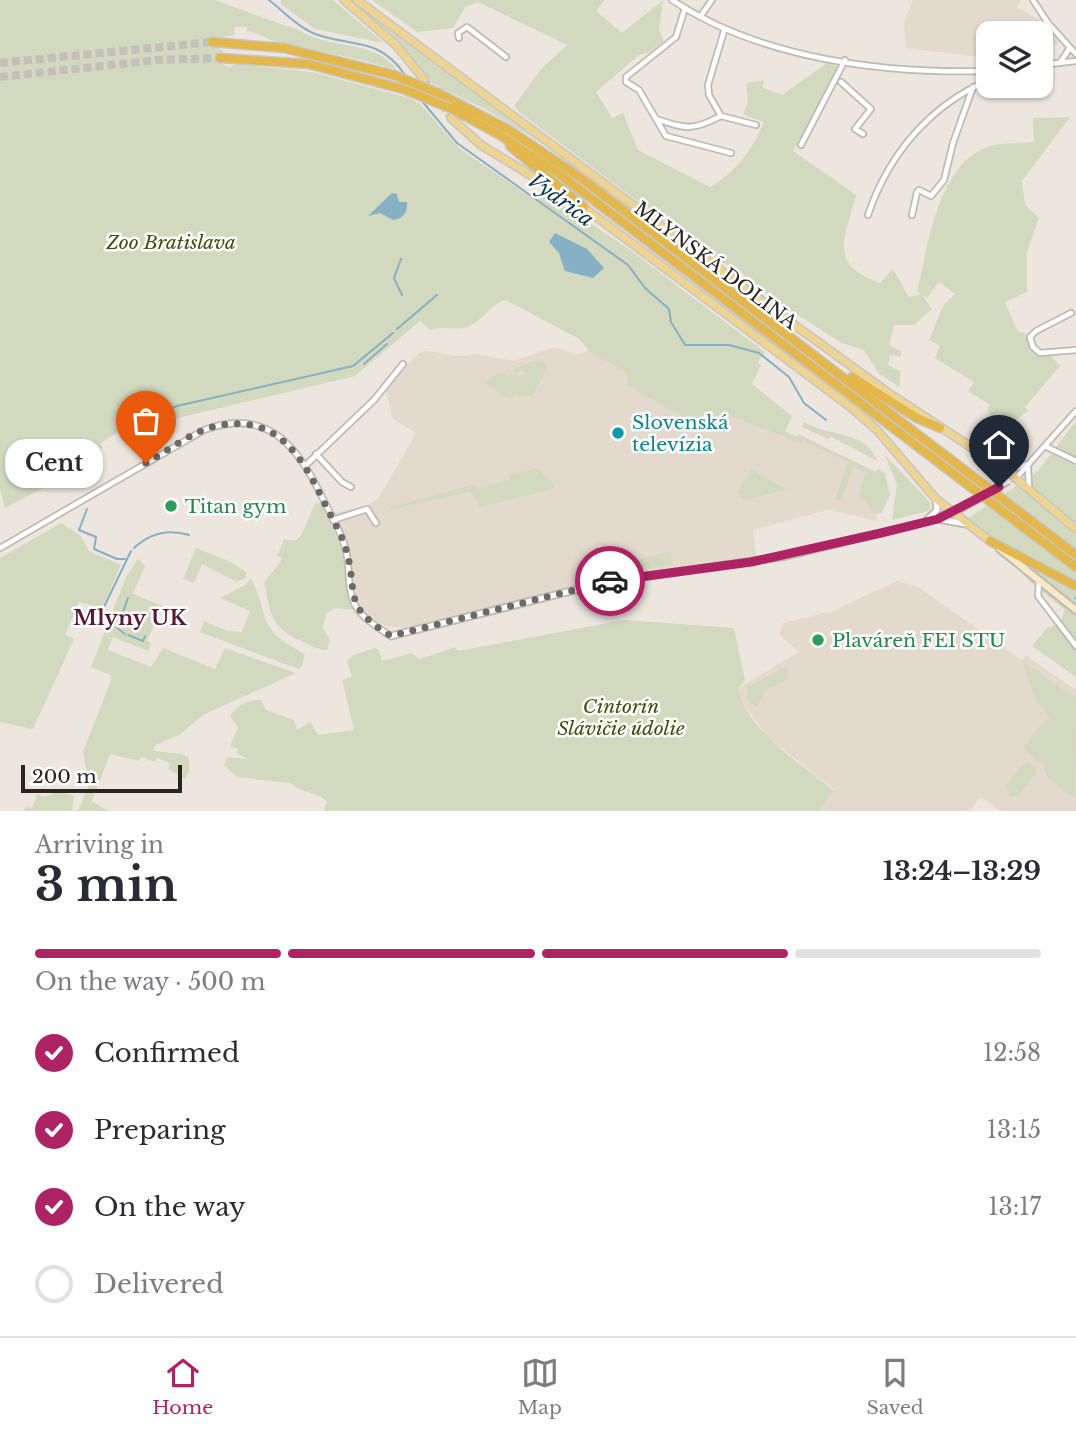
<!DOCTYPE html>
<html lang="en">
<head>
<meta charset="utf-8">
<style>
  :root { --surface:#fff; --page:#f2f2f3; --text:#2b2b33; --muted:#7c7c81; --line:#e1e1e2; --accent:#ae2364 }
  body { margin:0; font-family:"Libre Baskerville",serif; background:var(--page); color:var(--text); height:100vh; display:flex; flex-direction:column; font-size:26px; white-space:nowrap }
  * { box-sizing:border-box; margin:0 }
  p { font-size:23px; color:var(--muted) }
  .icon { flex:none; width:38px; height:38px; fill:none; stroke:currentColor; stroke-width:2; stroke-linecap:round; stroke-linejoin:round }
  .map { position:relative; height:811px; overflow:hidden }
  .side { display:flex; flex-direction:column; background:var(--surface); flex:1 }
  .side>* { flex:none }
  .fabs { position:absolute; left:976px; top:21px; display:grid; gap:14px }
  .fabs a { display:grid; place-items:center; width:77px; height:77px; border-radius:14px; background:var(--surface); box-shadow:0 2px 5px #0004; font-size:35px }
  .scale { position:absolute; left:21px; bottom:18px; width:161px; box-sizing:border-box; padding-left:7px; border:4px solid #282523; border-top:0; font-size:19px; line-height:24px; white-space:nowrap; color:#282523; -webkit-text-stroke:5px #fff; paint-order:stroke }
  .pin { position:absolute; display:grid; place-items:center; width:60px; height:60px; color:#fff; margin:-72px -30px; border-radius:50% 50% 50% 0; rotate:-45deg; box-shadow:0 0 7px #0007 }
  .pin .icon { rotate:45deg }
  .courier { position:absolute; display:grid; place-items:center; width:70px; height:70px; margin:-35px; border:5px solid #ae2364; border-radius:50%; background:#fff; color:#222; box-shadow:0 2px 9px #0007 }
  .bubble { position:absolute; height:49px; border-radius:21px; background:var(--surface); box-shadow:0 2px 5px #0004; font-size:23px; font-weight:700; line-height:49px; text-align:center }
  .head em { font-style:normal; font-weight:700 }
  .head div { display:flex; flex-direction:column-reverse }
  .head { display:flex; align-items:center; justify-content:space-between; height:119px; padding:0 35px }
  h1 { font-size:46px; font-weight:700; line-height:52px }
  .bar { display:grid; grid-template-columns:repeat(4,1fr); gap:10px 7px; align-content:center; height:84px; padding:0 35px }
  .bar i { height:9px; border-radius:5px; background:var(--line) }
  .bar .on { background:var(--accent) }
  .bar p { grid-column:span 4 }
  ol { padding:0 35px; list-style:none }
  li { display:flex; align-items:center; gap:21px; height:77px }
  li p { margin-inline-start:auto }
  li .icon { padding:7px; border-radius:50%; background:var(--accent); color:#fff; stroke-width:4 }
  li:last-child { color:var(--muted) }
  li i { width:38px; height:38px; border:4px solid var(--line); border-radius:50% }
  .tab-bar { display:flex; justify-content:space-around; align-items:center; height:98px; border-top:2px solid var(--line); background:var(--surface); font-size:19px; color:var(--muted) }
  .tab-bar a { display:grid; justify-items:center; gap:4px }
  .tab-bar .on { color:var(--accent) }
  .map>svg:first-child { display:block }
  .built { fill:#e4d9cd }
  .green { fill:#d3d9bf }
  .water { fill:#86b0c4 }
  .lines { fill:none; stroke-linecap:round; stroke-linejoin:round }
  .stream { stroke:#86b0c4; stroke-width:2 }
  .primary-tunnel { stroke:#c5bfb9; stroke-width:7; stroke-dasharray:7 3.5; stroke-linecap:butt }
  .motorway-tunnel { stroke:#c5bfb9; stroke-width:8; stroke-dasharray:8 4; stroke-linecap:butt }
  .minor-casing { stroke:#bfbab3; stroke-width:8 }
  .tertiary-casing { stroke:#bfbab3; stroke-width:9 }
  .secondary-casing { stroke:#bfbab3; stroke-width:10 }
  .primary-casing { stroke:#c7c6c6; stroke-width:10 }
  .motorway-casing { stroke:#c7c6c6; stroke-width:11 }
  .minor { stroke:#fff; stroke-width:4.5 }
  .tertiary { stroke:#fff; stroke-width:5 }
  .secondary { stroke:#f7e9c9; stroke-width:6 }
  .primary { stroke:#eed492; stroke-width:7 }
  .motorway { stroke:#e3b74a; stroke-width:8 }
  .tertiary-bridge-casing { stroke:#bfbab3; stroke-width:9; stroke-linecap:butt }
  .motorway-bridge-casing { stroke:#c7c6c6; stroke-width:11; stroke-linecap:butt }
  .tertiary-bridge { stroke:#fff; stroke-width:5 }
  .motorway-bridge { stroke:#e3b74a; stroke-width:8 }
  .done { stroke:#6d6965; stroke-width:7; stroke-dasharray:0 12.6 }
  .route { stroke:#ae2364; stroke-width:9 }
  .culture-dot { fill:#0f9aa8; stroke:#fff; stroke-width:2.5 }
  .leisure-dot { fill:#2e9e5b; stroke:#fff; stroke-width:2.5 }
  .labels { text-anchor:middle; stroke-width:5; stroke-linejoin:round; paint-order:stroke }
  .park-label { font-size:19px; font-style:italic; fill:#444c0d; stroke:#fff }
  .street-label { font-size:19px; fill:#282523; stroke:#fff }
  .culture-label { font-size:19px; fill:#0d838f; stroke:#fff; text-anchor:start }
  .leisure-label { font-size:19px; fill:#27864d; stroke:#fff; text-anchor:start }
  .water-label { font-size:21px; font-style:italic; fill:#0d3443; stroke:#fff }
  .neighbourhood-label { font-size:21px; font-weight:bold; fill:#5a1834; stroke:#fff }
</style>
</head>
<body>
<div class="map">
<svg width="1076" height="811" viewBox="0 0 1076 811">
  <rect width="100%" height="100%" fill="#ece6df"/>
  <!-- built -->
  <g class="built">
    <path d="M913 0H1021L1017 7 1042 22 1059 43 1041 52V33H989V58L906 48 904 22Z"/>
    <path d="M605 343 875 475 877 521 828 510 753 530 756 557 604 578 404 628 385 626 369 617 358 606 354 594 348 548 334 513 368 505 378 499 416 433 393 419 386 391 410 362 419 353 426 351 459 356 475 354 514 361 554 347 577 355Z"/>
    <path d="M897 581 918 587 1022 660 1025 655 1076 690V811H1000L981 797 969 811H818L834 790 768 737 740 700 738 688 799 652 779 634 783 623 833 611Z"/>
  </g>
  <!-- green -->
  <g class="green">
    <path d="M0 0H215L286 26C298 27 304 35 316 38 345 48 377 43 397 70 357 58 318 51 278 42 266 39 259 33 247 31V27H235L234 35 210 39 212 46 224 51 218 55 219 62 229 68 236 64 312 72 409 98 420 104 460 149 535 200 542 192 622 244 765 352 758 362 761 365 752 384 792 416 785 432 796 437 798 434 876 472 878 469 885 473 890 495 881 514 873 513 865 500 858 496 866 473 853 467 841 501 835 499 848 462 803 441 802 444 726 414 706 429 628 386 627 373 588 350 579 339 506 300C489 305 485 318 470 326 458 332 442 325 430 330L420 321 355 376 136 428 131 423 100 444 103 448 47 486 5 508 0 490Z"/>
    <path d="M281 0H333L384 43 315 29 281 4Z"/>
    <path d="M349 0H352L540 142 485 109 431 83 397 40Z"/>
    <path d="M372 0H605L596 11 622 33 663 0 659 30 664 41 648 53 639 55 596 92 612 118 623 113 638 150 710 187C737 171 752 150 764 122L743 115 748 101 746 83 764 80 763 88 782 95 827 63 840 68 793 151 856 195C845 239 827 264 880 283L893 269 909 297 921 294 917 291C928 248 937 167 985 148 998 142 1019 144 1034 142L1033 118 1070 117 1022 181 1025 205 1039 218 1027 252V292L1005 302 1018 332 1025 333 1031 348 1049 354 1060 366 1025 407 1028 411 1002 430 987 411 990 405 968 391 974 382 935 358 940 346 929 340 943 306 955 294 939 282 927 298 922 295 932 309 914 325H894L889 345 902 352 900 357 890 355 888 365 900 371V387L879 374 864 350 841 343 766 294 743 274 705 252 519 112 514 106 541 69 567 45 478 2 465 7 453 28 417 32Z"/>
    <path d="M537 360 544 361 547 369 532 396 516 395 510 399 488 386 486 381 501 372 508 376 525 375 523 370 514 373V369Z"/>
    <path d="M1076 421V677L1032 646 1047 628 1060 623 1065 610 1030 582 987 533 967 519 1037 472Z"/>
    <path d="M804 422C828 437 865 429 877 461L830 436 828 439 802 427Z"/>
    <path d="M885 455 928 500 931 504 929 511 892 520 897 484Z"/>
    <path d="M537 468 555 485 551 489 480 507 470 492 389 510 391 507 475 484 478 489 509 480V475Z"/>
    <path d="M751 469 787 490 743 500 736 493Z"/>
    <path d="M315 503H321L344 554 349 596 355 610 334 608 326 614 323 628 330 640 327 650C315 649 311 645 301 641 270 627 271 614 264 583L281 561 282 558 277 556 284 539 295 541 302 534Z"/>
    <path d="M61 523 81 536 89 551 121 565 102 608 79 602 65 635 74 639 33 729 0 722V558Z"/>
    <path d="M196 548 229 561 246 572V578L237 582 202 564 194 583 183 579Z"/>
    <path d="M671 551 672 565 629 571 626 563Z"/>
    <path d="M138 559 145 566 133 594 163 606 147 641 151 643 148 651 113 637 108 650 151 667 163 648 215 669 225 648 296 673 203 715 179 735 155 745 153 751 182 754 189 758V772L185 779 168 769 170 763 157 758 155 762 141 757 139 761 110 754 92 801 108 811H78L89 784 83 752 111 680 110 675 91 667 126 577Z"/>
    <path d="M251 578C272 623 255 627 305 654L302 666 298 669 200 632 204 621 228 631 242 632 250 611 220 598 245 585Z"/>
    <path d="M624 620 734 628 745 681 738 688C744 728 804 766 834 791L818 811H324L327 802C318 791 301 794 291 783L237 777 224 765 227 757 249 759 237 754 238 749 230 746 238 727 230 716C239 705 246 699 261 700L266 710 294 720 297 730 310 722 318 735 354 730 342 680 352 677 347 661 354 655 375 648 379 650 382 661 412 653 419 659 456 647 458 651Z"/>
    <path d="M1025 663 1076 698 1075 799 1047 777 1043 765 1023 748 1042 723 1050 718 1037 702 1023 665Z"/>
    <path d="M787 667 789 678 763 692 764 696 756 707 747 700 748 686Z"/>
    <path d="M1029 762 1035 766 1036 773 1018 796 1010 797 1006 786 1022 765Z"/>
    <path d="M59 791 74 796 72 811H24L26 806 32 808 37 794 45 797Z"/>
  </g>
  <!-- water -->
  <g class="water">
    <path d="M392 193 397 194 399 202H407C408 212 403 219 393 220L380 213 368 216Z"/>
    <path d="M555 233 587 249 604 268 593 278 565 271 559 253 549 242Z"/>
  </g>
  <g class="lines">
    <!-- stream -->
    <g class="stream">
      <path d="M269 0C284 12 300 29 318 35 355 47 380 38 405 75"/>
      <path d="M421 100 457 143 628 265 645 288 669 309 671 322 685 345H729L759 353 789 377 804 403 826 420"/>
      <path d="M401 259 394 278 402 295"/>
      <path d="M397 329 437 295"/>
      <path d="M364 364 387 344"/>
      <path d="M148 416 177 406 353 366 393 333"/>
      <path d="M87 509 79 530 96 537 94 549 117 559H125"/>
      <path d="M134 548C150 533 169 529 189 535"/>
      <path d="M1075 598H1076"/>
      <path d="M103 609 131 551"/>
      <path d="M125 634 117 628 128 598"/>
      <path d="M128 635 143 641 145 636"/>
    </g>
    <!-- primary-tunnel -->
    <path class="primary-tunnel" d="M424 79 451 118"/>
    <!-- motorway-tunnel -->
    <g class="motorway-tunnel">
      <path d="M0 63 212 42"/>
      <path d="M0 77 158 60 220 58"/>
    </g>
    <defs>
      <g id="minor">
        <path d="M672 0C761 59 883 74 989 71"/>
        <path d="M1033 0 1048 23 1076 54"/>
        <path d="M685 8 676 37 626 77V82L639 90 656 119C687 129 692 131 721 116L709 95 708 85 724 31"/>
        <path d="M700 17 712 0"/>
        <path d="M459 38 458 33 467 27 506 57"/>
        <path d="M1060 63 1069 49"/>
        <path d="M1041 65 1076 61"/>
        <path d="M841 82 871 109 855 129 863 134"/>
        <path d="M721 116 756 125"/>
        <path d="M656 119 666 136 731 153"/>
        <path d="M801 145 845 60"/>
        <path d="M868 215C888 155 930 105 989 80"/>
        <path d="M912 215 917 192 919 190 931 196 944 180 953 143 973 87"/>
        <path d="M1071 313 1036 331 1030 337 1033 347 1040 353 1076 350"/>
        <path d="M1047 447 1076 461"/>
        <path d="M316 454 342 482 351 487"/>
        <path d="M306 465 374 400 403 364"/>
        <path d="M1028 468 1029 488"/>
        <path d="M1007 470 1029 464"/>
        <path d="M1016 478 1076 411"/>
        <path d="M333 520 367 509 376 523"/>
        <path d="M0 548 204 430C271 405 300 451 325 503 332 517 341 532 345 547 351 566 346 587 355 605 363 619 377 627 391 636"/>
        <path d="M1039 582 1038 596 1076 646"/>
      </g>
      <g id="tertiary">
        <path d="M938 519 966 524"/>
        <path d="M927 520 937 510 936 499"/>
        <path d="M391 636 607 582 787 556 925 522 956 511"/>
      </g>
      <path id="secondary" d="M1000 549 1076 610"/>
      <g id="primary">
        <path d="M344 0 396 45 424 79"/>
        <path d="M357 0 800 329 890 394 1006 470 1076 529"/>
        <path d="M451 118 481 145 568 198"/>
        <path d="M582 206 853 409 877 430 936 499 990 541"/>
      </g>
      <g id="motorway">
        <path d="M212 42 284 48 394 75"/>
        <path d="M220 58 308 64 403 89"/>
        <path d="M438 93 509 130 581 178 1076 555"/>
        <path d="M450 108 500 135 558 173 1076 567"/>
        <path d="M510 146 584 207"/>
        <path d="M852 377 917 418 940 428"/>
        <path d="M990 541 1076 586"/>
      </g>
    </defs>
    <!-- minor casing -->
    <use href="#minor" class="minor-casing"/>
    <!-- tertiary casing -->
    <use href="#tertiary" class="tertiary-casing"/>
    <!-- secondary casing -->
    <use href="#secondary" class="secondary-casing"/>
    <!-- primary casing -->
    <use href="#primary" class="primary-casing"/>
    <!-- motorway casing -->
    <use href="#motorway" class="motorway-casing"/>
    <!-- minor -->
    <use href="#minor" class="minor"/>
    <!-- tertiary -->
    <use href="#tertiary" class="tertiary"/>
    <!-- secondary -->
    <use href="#secondary" class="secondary"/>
    <!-- primary -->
    <use href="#primary" class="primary"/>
    <!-- motorway -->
    <use href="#motorway" class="motorway"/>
    <defs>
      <path id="tertiary-bridge" d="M959 510 1008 481"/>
      <g id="motorway-bridge">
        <path d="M394 75 438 93"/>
        <path d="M403 89 450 108"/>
      </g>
    </defs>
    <!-- tertiary-bridge casing -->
    <use href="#tertiary-bridge" class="tertiary-bridge-casing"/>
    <!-- motorway-bridge casing -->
    <use href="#motorway-bridge" class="motorway-bridge-casing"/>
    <!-- tertiary-bridge -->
    <use href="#tertiary-bridge" class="tertiary-bridge"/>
    <!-- motorway-bridge -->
    <use href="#motorway-bridge" class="motorway-bridge"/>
  </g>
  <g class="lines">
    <!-- done -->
    <path class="done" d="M146 463C168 451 192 431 217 426 277 413 302 457 324 502 331 517 340 531 345 546 360 594 339 604 391 636L610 581"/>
    <!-- route -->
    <path class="route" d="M610 581 751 562 881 533 938 519 999 487"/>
  </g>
  <!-- markers -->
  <circle class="culture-dot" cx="618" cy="433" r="7"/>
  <g class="leisure-dot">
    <circle cx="171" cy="506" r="7"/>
    <circle cx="818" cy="640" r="7"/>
  </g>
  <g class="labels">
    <!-- park labels -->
    <g class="park-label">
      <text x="171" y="249">Zoo Bratislava</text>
      <text x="621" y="713">Cintorín<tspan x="621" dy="22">Slávičie údolie</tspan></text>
    </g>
    <!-- street labels -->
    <g class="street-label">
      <text transform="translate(716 265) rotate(37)" y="7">MLYNSKÁ DOLINA</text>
    </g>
    <!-- culture labels -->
    <g class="culture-label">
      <text x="632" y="429">Slovenská<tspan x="632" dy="22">televízia</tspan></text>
    </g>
    <!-- leisure labels -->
    <g class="leisure-label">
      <text x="185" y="513">Titan gym</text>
      <text x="832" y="647">Plaváreň FEI STU</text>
    </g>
    <!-- water labels -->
    <g class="water-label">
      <text transform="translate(561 200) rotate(36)" y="7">Vydrica</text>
    </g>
    <!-- neighbourhood labels -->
    <g class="neighbourhood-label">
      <text x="130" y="625">Mlyny UK</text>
    </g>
  </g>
</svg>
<div class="fabs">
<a><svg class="icon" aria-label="layers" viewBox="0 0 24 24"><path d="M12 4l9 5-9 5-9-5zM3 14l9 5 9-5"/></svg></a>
</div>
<div class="scale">200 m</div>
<div class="pin" style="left:146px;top:463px;background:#ea580c"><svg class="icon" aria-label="bag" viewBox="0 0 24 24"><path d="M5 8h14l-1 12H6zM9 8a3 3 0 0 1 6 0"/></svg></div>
<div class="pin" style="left:999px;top:487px;background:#1f2937"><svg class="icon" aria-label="home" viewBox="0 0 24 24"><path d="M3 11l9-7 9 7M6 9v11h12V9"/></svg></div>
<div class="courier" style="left:610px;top:581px"><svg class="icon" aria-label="car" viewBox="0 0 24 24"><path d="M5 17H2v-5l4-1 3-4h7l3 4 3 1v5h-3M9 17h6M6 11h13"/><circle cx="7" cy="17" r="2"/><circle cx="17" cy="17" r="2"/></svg></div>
<div class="bubble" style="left:5px;top:439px;width:98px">Cent</div>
</div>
<section class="side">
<div class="head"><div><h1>3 min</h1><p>Arriving in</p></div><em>13:24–13:29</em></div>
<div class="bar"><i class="on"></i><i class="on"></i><i class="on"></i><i></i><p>On the way · 500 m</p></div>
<ol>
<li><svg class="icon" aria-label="check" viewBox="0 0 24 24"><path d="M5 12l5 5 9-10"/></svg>Confirmed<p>12:58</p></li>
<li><svg class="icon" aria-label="check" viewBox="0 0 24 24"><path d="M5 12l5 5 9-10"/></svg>Preparing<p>13:15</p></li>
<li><svg class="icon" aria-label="check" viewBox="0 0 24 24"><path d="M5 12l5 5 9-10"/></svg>On the way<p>13:17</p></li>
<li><i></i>Delivered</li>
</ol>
</section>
<nav class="tab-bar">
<a class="on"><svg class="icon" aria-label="home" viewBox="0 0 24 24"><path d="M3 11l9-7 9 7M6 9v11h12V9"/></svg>Home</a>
<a><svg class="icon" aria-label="map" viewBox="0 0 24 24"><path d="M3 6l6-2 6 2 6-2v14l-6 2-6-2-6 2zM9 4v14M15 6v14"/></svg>Map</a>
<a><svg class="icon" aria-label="saved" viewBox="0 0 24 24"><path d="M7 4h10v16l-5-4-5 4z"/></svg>Saved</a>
</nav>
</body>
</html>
